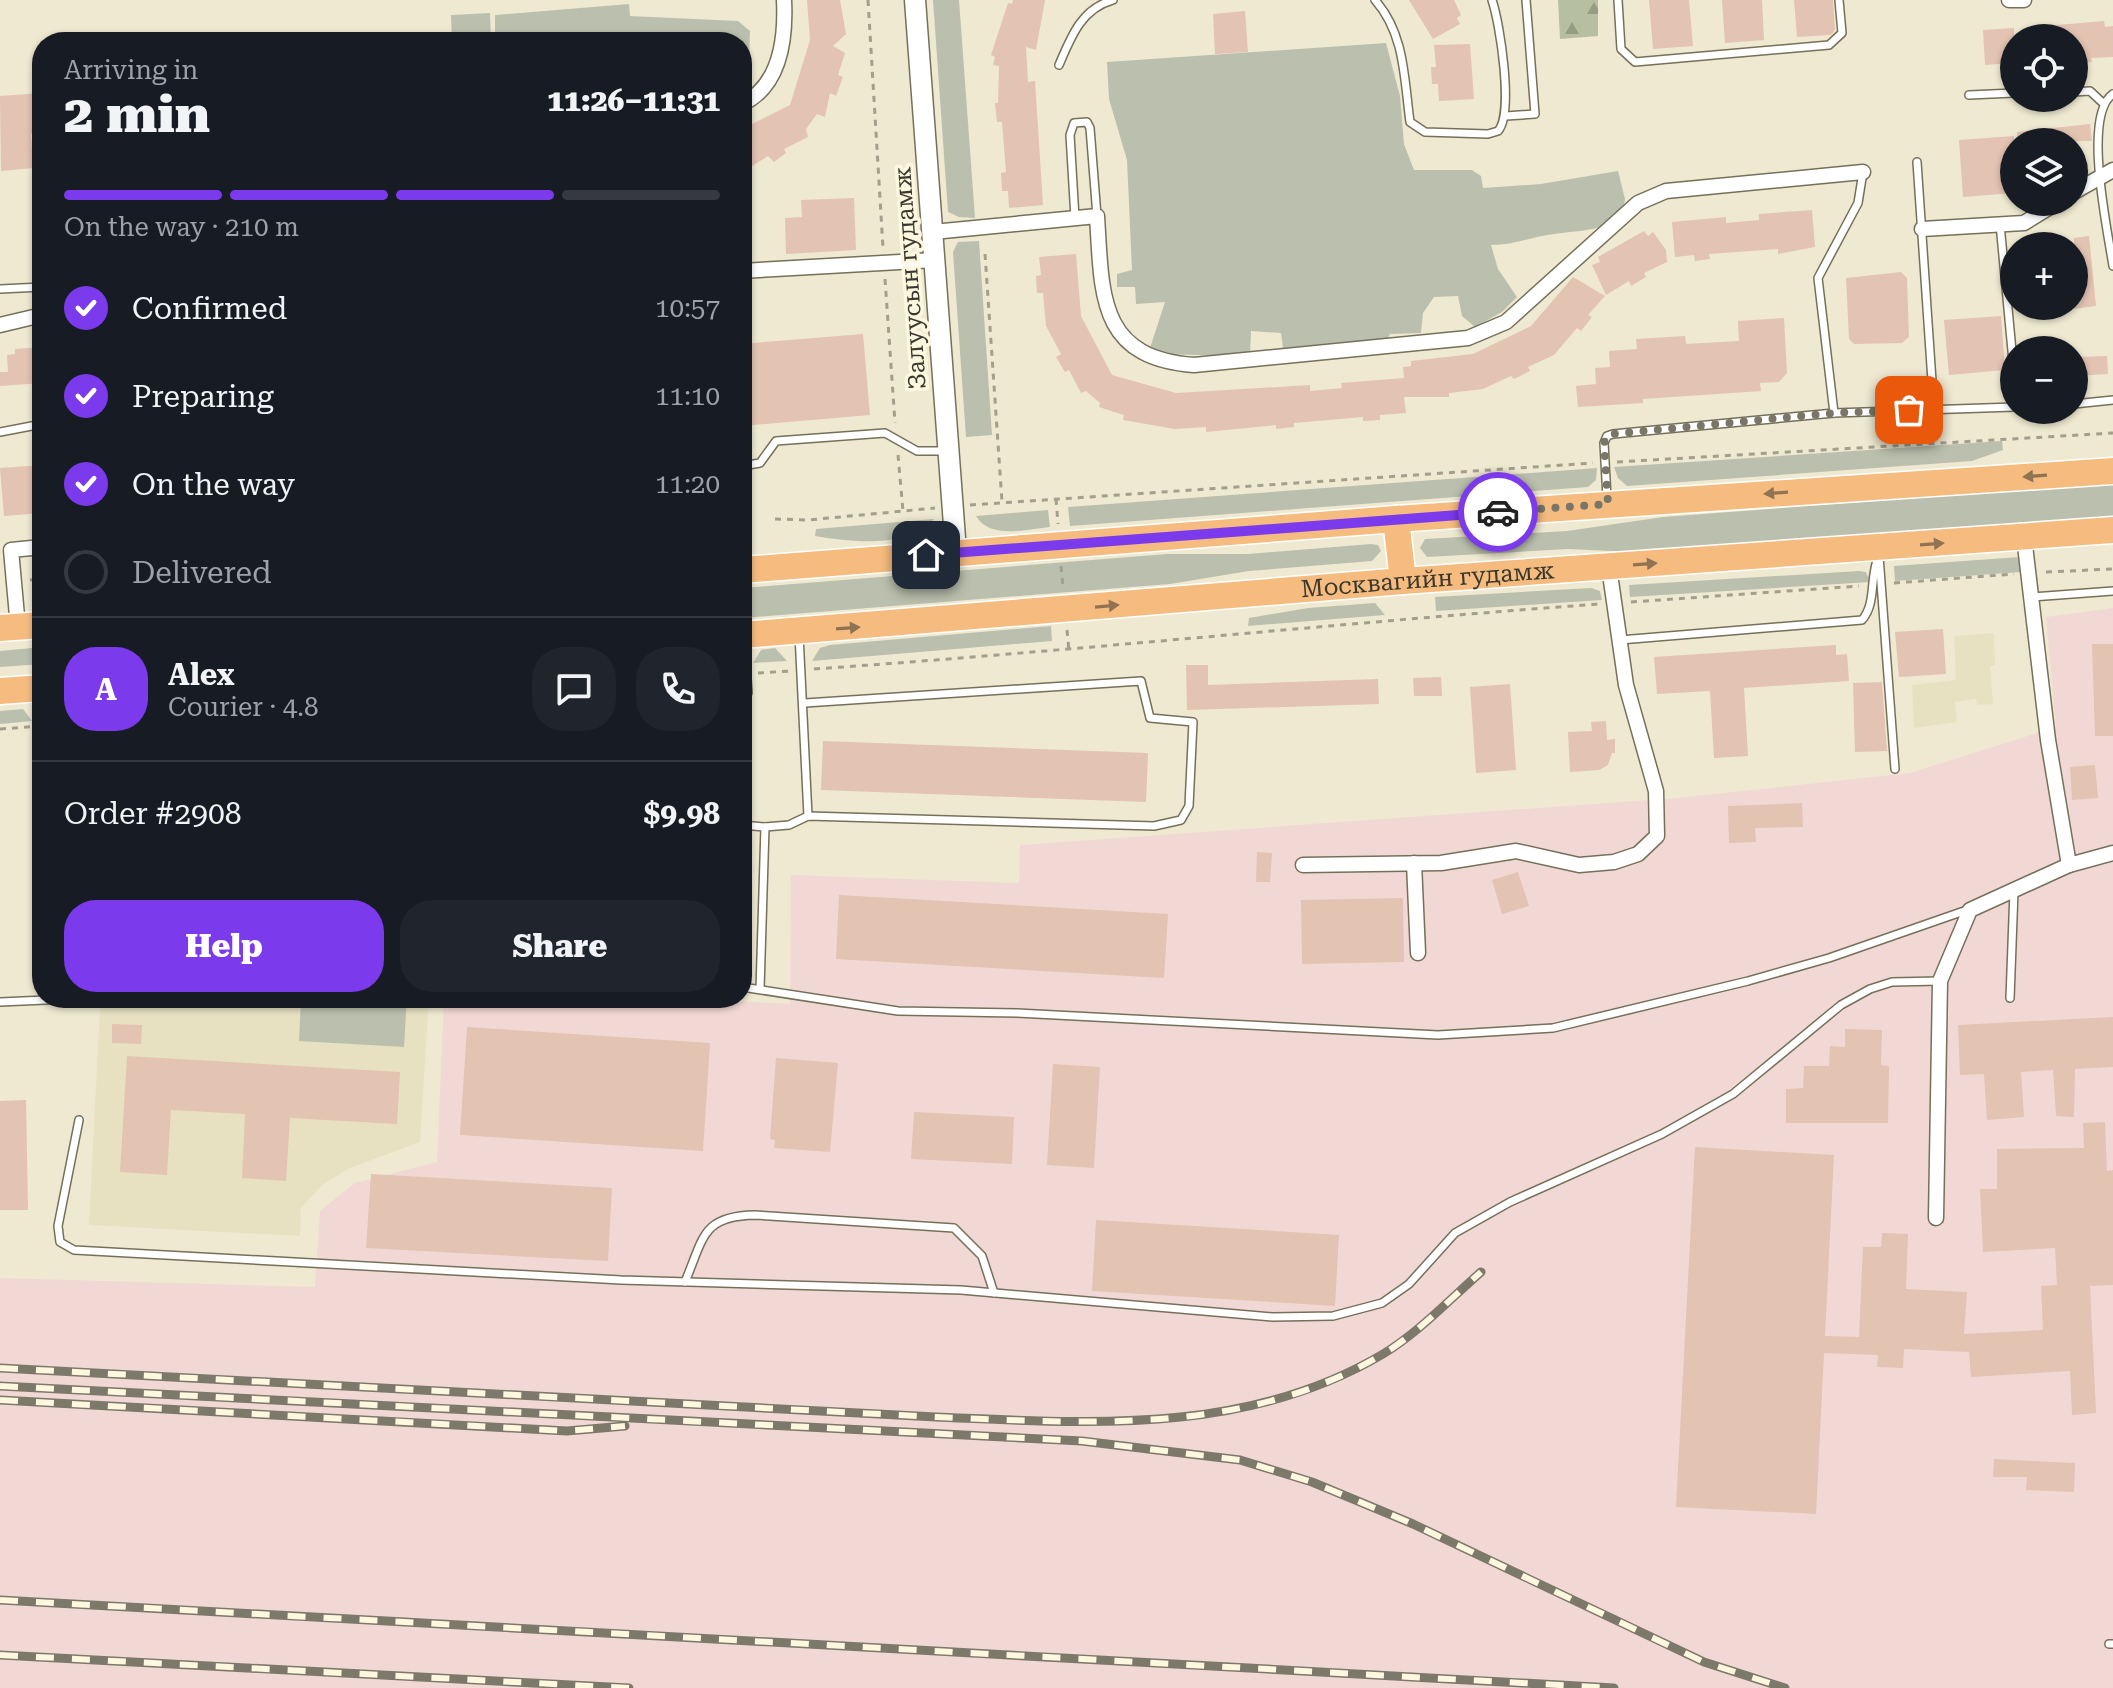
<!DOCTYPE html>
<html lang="en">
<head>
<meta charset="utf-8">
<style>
  :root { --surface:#171b24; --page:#20242c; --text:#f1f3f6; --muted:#9ea1a6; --line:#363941; --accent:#7c3aed }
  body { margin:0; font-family:"Roboto Serif",serif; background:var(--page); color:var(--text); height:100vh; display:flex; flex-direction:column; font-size:30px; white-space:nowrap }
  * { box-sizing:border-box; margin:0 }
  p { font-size:26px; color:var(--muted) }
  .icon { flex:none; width:44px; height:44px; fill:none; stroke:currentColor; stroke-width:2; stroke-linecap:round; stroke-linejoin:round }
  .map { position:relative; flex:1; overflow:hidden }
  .panel { position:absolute; left:32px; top:32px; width:720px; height:976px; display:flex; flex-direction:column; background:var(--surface); border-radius:32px; box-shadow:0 2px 6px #0004 }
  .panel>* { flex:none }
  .fabs { position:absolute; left:2000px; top:24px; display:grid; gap:16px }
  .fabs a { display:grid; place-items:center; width:88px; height:88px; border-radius:50%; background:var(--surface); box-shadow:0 2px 6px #0004; font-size:40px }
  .pin { position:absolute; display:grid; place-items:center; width:68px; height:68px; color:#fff; margin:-34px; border-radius:16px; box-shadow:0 4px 12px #0006 }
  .courier { position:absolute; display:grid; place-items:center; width:80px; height:80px; margin:-40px; border:6px solid #7c3aed; border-radius:50%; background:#fff; color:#222; box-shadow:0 2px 10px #0007 }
  .head em { font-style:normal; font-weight:800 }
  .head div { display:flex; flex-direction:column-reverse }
  .head { display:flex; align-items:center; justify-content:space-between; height:136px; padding:0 32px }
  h1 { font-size:52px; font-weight:800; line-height:60px }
  .bar { display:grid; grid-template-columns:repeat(4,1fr); gap:12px 8px; align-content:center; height:96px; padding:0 32px }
  .bar i { height:10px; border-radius:6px; background:var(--line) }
  .bar .selected { background:var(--accent) }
  .bar p { grid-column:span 4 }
  .line { display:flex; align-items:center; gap:20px; padding:0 32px; border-top:2px solid var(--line) }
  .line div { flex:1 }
  .round { display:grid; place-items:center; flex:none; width:84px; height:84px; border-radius:32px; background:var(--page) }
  ol { padding:0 32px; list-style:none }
  li { display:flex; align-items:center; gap:24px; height:88px }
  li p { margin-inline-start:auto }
  li .icon { padding:8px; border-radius:50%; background:var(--accent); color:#fff; stroke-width:4 }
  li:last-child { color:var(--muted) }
  li i { width:44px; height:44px; border:4px solid var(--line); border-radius:50% }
  .cta { display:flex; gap:16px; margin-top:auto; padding:16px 32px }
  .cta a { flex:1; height:92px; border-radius:32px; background:var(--accent); color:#fff; font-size:32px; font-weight:800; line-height:92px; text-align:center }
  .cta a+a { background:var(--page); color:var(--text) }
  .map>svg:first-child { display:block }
  .built { fill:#e8e1c1 }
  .industrial { fill:#f2d8d4 }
  .green { fill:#bbc0ae }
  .forest { fill:url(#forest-firs) }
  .building { fill:#e3c3b2 }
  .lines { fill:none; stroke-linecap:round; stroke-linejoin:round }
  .lane-casing { stroke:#75705a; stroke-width:10 }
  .street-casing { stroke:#75705a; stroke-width:17 }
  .secondary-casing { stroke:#75705a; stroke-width:23 }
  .highway-casing { stroke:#fff; stroke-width:29 }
  .path { stroke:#a49f8d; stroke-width:3; stroke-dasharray:6 6; stroke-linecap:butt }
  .lane { stroke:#fff; stroke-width:7 }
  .street { stroke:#fff; stroke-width:14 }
  .secondary { stroke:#fff; stroke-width:20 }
  .highway { stroke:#f6bc7f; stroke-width:26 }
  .rail-casing { stroke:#7d796a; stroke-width:9 }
  .rail { stroke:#fcf7de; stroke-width:6; stroke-dasharray:18; stroke-linecap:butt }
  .oneway { fill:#8f7352 }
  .done { stroke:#797667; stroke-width:8; stroke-dasharray:0 14.4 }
  .route { stroke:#7c3aed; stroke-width:10 }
  .labels { text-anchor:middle; stroke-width:7; stroke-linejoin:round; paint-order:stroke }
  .street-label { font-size:24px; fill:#3a382e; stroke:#fcf7de }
</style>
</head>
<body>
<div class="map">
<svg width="2113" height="1688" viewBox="0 0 2113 1688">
  <defs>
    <pattern id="forest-firs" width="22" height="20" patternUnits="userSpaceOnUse" patternTransform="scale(2)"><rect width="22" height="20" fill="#b7bfa1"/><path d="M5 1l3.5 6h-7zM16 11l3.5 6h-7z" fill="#969c84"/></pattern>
  </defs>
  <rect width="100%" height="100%" fill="#efe9d1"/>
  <!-- built -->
  <g class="built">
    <path d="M1994 633 1995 665 1990 666 1993 704 1977 705 1976 699 1955 702 1957 722 1914 728 1912 685 1956 680 1954 636Z"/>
    <path d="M238 998H429L420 1142 350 1168 322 1185 301 1208 300 1236 89 1225 100 1008Z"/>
  </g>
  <!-- industrial -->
  <path class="industrial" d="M2113 608V1688H0V1278L315 1287 320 1211 355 1183 437 1162 444 998H678L790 1004 791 875 1019 883 1020 845 1677 798 1910 773 2056 727 2046 617Z"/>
  <!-- green -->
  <g class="green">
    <path d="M933 0H959L975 218 959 217 948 212Z"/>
    <path d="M629 4 630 16 738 21 750 31 749 58 742 78V42H495V15Z"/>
    <path d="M490 13 491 42H452L451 15Z"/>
    <path d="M1386 43 1400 96 1404 144 1414 170H1472L1481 176 1483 188 1541 184 1618 171 1625 199 1622 217C1595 234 1571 230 1542 236 1523 240 1511 245 1491 245L1498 269 1517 297 1502 312 1475 327 1462 316 1458 296 1434 297 1423 313 1421 333 1390 334 1381 353 1284 356 1281 333 1251 331 1250 356 1148 354 1165 302 1136 304 1135 287H1117V274L1132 270 1127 160 1109 99 1107 62Z"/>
    <path d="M979 241 992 435 966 437 953 252 958 242Z"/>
    <path d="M2002 441 2003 450 1972 461 1627 486 1618 478 1614 467Z"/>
    <path d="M1597 468 1596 480 1588 487 1070 526 1068 507Z"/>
    <path d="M2113 483V517L1633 552 1568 549 1427 557 1420 548 1425 539 1567 531 1663 517Z"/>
    <path d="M1048 510 1050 527C1027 529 990 540 976 516Z"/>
    <path d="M934 519C909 549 850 542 815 536L816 529Z"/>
    <path d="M1371 544 1378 545 1381 551 1372 561 1249 571 1170 584 742 618V588L1167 554H1248Z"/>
    <path d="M2020 557 2021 572 1895 581 1894 566Z"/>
    <path d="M1859 571 1866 572 1870 582 1630 597 1629 585Z"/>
    <path d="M1591 588 1600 591 1602 600 1436 611 1435 597Z"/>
    <path d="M1375 603 1385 615 1248 626 1249 618 1308 608Z"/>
    <path d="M1051 626 1052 641 812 661 820 648 830 645Z"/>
    <path d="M42 647V664L0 667V651Z"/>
    <path d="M775 648 787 661 753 663 761 650Z"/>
    <path d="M23 709 32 721 0 724V711Z"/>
    <path d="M301 998H407L404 1047 299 1041Z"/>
  </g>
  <!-- forest -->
  <path class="forest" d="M1558 0H1598V36L1560 39Z"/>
  <!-- building -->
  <g class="building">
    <path d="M807 0H840L846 34 833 46 845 53 838 75 843 77 836 96 830 93 825 117 817 114 806 129 808 137 784 149 786 153 774 162 768 156 746 170 742 161V129L790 105 810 40Z"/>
    <path d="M1013 0H1045L1036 50 1026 47 1028 82 1035 81 1043 205 1009 208 1008 191H1002L1001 173 1006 172 1002 122H997L995 103H998L999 66 993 65 995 57 991 55 1008 3 1012 4Z"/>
    <path d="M1409 0H1454L1461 15 1457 18 1460 24 1433 39Z"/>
    <path d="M1649 0H1689L1693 46 1653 49Z"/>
    <path d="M1722 0H1762L1764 40 1725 43Z"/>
    <path d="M1794 0H1833L1835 30 1831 35 1797 37Z"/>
    <path d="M1245 11 1248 52 1215 54 1213 14Z"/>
    <path d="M2104 21 2105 27 2113 26V57L2091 58 2092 62 2074 63V38H2033V27Z"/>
    <path d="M2014 28V63L1985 65 1983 30Z"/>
    <path d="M1470 44 1474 99 1439 101 1438 84H1432L1431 67H1436L1434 45Z"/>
    <path d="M42 93V133L31 134 33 168 1 171 0 96Z"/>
    <path d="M2090 124 2092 141 2017 142V132Z"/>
    <path d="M2014 136V193L1963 197 1959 140Z"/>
    <path d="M854 198 856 250 786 254 785 218 802 217 801 200Z"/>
    <path d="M1812 210 1815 247 1778 254V249L1709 254 1710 259 1695 261 1694 255 1675 257 1672 222 1726 217V223L1759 220V214Z"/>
    <path d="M1644 231 1648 236 1653 232 1666 250 1667 262 1644 273 1646 277 1631 286 1629 281 1606 295 1592 265 1600 262 1598 257Z"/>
    <path d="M2089 236 2096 306 2074 309V238Z"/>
    <path d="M1076 254 1081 316 1112 375 1176 393 1310 385V391L1342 388 1341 383 1404 378 1403 367 1411 366V361L1473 354 1531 326 1573 277 1605 296 1588 315 1592 317 1581 331 1577 328 1554 355 1528 367 1530 371 1514 379 1511 376 1483 389 1449 393V397H1404L1406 413 1380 415V420L1363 421V417L1294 423V427L1276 429V425L1206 432V427L1175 429 1123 420 1124 415 1099 407 1100 403 1086 391 1081 393 1069 370 1065 372 1056 357 1061 354 1046 326 1043 293H1037L1036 276 1041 275 1039 257Z"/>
    <path d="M1901 272 1907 278 1909 337 1902 343 1854 344 1849 339 1846 278Z"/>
    <path d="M2001 316 2005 370 1949 375 1944 320Z"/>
    <path d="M1784 318 1787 373 1779 382 1760 383 1761 391 1643 399V403L1578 407 1576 386 1596 384 1595 368 1610 367 1609 351 1637 349 1636 339 1685 336 1686 344 1739 341 1738 321Z"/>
    <path d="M863 334 870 415 742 426V344Z"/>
    <path d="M42 347V383L0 386V372H8L7 355 15 354V349Z"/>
    <path d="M2107 356 2108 374 2074 376V357Z"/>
    <path d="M42 465V513L4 516 0 468Z"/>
    <path d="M1943 629 1946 674 1899 677 1895 632Z"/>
    <path d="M2092 644H2113V736H2095Z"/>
    <path d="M1836 645V655L1847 654 1849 681 1744 688 1748 756 1714 758 1710 691 1657 694 1654 657Z"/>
    <path d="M1186 665H1208V685L1378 679 1379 704 1187 710Z"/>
    <path d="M1441 677 1442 696H1414L1413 678Z"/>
    <path d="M1882 682 1887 751 1855 752 1853 683Z"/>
    <path d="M1510 684 1516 770 1476 773 1470 687Z"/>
    <path d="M1606 721 1607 740 1615 739V753H1612L1608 765 1599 770 1570 772 1568 732 1592 731 1591 722Z"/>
    <path d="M823 741 1148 753 1146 802 821 790Z"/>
    <path d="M2095 765 2098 798 2072 800 2070 767Z"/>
    <path d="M1802 803 1803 827 1755 828 1756 842 1729 843 1728 806Z"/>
    <path d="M1257 852 1272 853 1270 882H1256Z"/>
    <path d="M1518 872 1529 906 1502 914 1492 880Z"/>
    <path d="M839 895 1168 914 1164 978 836 959Z"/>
    <path d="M1403 898 1404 962 1302 964 1301 900Z"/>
    <path d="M2113 1017V1067L2075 1069 2074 1117 2056 1116 2053 1070 2021 1072 2024 1117 1987 1120 1984 1074 1960 1075 1958 1025Z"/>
    <path d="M112 1024 142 1025 141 1044 112 1043Z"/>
    <path d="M467 1027 710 1043 703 1151 460 1135Z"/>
    <path d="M1845 1029 1882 1030 1881 1065 1889 1066 1888 1123H1786V1089L1803 1088 1804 1066H1829L1830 1046 1845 1047Z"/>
    <path d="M127 1056 400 1072 397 1124 290 1118 286 1181 242 1178 245 1114 171 1110 167 1175 120 1172Z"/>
    <path d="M776 1058 838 1063 830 1152 774 1148 775 1140 770 1139Z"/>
    <path d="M1053 1064 1100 1067 1094 1168 1047 1165Z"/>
    <path d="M26 1100 28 1210H0V1101Z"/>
    <path d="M914 1112 1014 1117 1012 1164 911 1159Z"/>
    <path d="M2105 1122 2107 1171 2113 1170V1285L2090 1286 2096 1413 2072 1415 2070 1371 1971 1377 1969 1352 1904 1349 1903 1368 1877 1367 1878 1355 1824 1353 1816 1514 1676 1507 1695 1147 1834 1155 1825 1336 1859 1337 1863 1247H1881L1882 1233 1908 1234 1906 1289 1967 1292 1964 1334 2043 1330 2041 1286 2057 1285 2055 1248 1983 1252 1980 1189H1997V1149L2084 1148 2083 1123Z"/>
    <path d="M371 1174 612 1188 608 1261 366 1248Z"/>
    <path d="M1096 1220 1339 1235 1335 1306 1092 1291Z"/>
    <path d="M1994 1459 2075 1463 2074 1492 2026 1490 2027 1477H1993Z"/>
  </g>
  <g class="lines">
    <defs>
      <g id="lane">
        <path d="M1375 0C1405 34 1404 78 1410 122L1425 132 1488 134 1498 131C1514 114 1500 23 1492 0"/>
        <path d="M1618 0 1621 49 1635 62 1829 45 1842 33 1839 0"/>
        <path d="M1059 65C1071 37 1081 9 1113 0"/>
        <path d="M2074 92 2090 91 2104 104"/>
        <path d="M2113 94C2082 115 2108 232 2113 266"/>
        <path d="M1969 95 2014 93"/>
        <path d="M1506 116 1535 114 1526 0"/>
        <path d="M1917 162 1934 410"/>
        <path d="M1075 218 1070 135 1074 123 1087 122 1090 128 1097 216"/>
        <path d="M2000 224 2014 372"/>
        <path d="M0 289 42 287"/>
        <path d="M2074 404 2113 400"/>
        <path d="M1834 413 1818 278 1858 203 1863 172"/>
        <path d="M0 432 42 424"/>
        <path d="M742 466 760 463 776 441 885 433 917 451H947"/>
        <path d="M1607 498 1604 443 1607 436 1613 434 1834 413 2014 407"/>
        <path d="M1879 556 1895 769"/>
        <path d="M2031 597 2113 591"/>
        <path d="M799 635 808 816"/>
        <path d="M744 640 748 693"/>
        <path d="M1620 640 1862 620C1877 603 1869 576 1879 555"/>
        <path d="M742 825 765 827"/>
        <path d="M742 987 898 1011 1017 1013 1438 1035 1553 1028 1748 981 1829 958 1967 910"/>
        <path d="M760 989 765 827 789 825 808 816 1154 826 1181 820 1189 806 1193 722 1150 718 1141 681 805 703"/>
        <path d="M2010 998 2014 891"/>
        <path d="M0 1002 91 998"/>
        <path d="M79 1120 58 1226 60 1242 74 1250 621 1280 961 1290 1273 1317 1333 1316 1382 1303 1409 1284 1455 1233 1510 1202 1662 1134 1733 1094 1841 1005 1870 989 1892 982 1940 981"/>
        <path d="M685 1282C704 1237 702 1216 755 1215L954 1228 982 1256 994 1293"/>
        <path d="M2109 1644H2113"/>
      </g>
      <g id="street">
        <path d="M2009 0H2024"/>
        <path d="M742 104C780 86 786 40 784 0"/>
        <path d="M2074 192 2113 170"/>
        <path d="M1922 229 2024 223 2058 202"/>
        <path d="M933 232 1097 216C1102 295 1098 358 1194 365L1468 338 1506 322 1638 203 1666 191 1863 172"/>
        <path d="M742 271 935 260"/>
        <path d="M0 325 42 315"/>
        <path d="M2024 537 2048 740 2069 865 2113 853"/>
        <path d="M18 627 11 550 42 547"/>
        <path d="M1414 863 1418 953"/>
        <path d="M1303 865 1441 863 1516 851 1579 865 1614 862 1638 854 1657 836 1656 791 1626 685 1609 567"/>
        <path d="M1936 1218 1940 981 1970 910 2069 865"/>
      </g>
      <path id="secondary" d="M915 0 956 552"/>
      <g id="highway">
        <path d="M1396 519 1403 581"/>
        <path d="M742 570 1396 519 2113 471"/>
        <path d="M0 628 42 625"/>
        <path id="s1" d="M742 635 1403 581 2113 530"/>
        <path d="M0 691 42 688"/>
      </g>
    </defs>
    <!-- lane casing -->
    <use href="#lane" class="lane-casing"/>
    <!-- street casing -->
    <use href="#street" class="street-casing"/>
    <!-- secondary casing -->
    <use href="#secondary" class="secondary-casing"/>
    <!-- highway casing -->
    <use href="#highway" class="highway-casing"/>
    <!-- path -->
    <g class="path">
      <path d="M868 0 883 248"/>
      <path d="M985 254 1002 502"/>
      <path d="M885 279 895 423"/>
      <path d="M898 455 903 511"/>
      <path d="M1617 462 2113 433"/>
      <path d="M1056 499 1058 524"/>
      <path d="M970 505 1593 463"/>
      <path d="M775 519 808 520 935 508"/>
      <path d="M1061 566 1063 587"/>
      <path d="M2046 572 2113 569"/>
      <path d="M30 580 42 579"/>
      <path d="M1894 583 2014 574"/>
      <path d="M1631 602 1859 586"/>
      <path d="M1067 630 1069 651"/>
      <path d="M814 669C1076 651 1337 623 1599 604"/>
      <path d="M758 673 790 671"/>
      <path d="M0 729 42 726"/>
    </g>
    <!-- lane -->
    <use href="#lane" class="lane"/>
    <!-- street -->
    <use href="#street" class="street"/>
    <!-- secondary -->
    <use href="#secondary" class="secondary"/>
    <!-- highway -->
    <use href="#highway" class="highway"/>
    <defs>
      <g id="rail">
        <path d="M0 1368 936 1417C1089 1423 1245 1436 1383 1354 1418 1333 1450 1299 1481 1272"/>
        <path d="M0 1386 1082 1441 1240 1460 1312 1482 1413 1524 1704 1662 1785 1688"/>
        <path d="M0 1400 567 1431 625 1426"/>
        <path d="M0 1600 1614 1688"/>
        <path d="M0 1655 629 1688"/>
      </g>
    </defs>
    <!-- rail casing -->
    <use href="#rail" class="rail-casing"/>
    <!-- rail -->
    <use href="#rail" class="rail"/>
  </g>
  <!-- one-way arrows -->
  <defs><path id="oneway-solid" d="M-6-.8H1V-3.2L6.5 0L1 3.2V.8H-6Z" transform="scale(2)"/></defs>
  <g class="oneway">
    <use href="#oneway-solid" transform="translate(2035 476) rotate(176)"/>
    <use href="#oneway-solid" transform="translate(1776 493) rotate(176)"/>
    <use href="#oneway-solid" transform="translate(1932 544) rotate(-4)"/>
    <use href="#oneway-solid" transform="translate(1645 564) rotate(-4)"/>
    <use href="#oneway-solid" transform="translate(1107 606) rotate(-5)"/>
    <use href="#oneway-solid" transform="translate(848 628) rotate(-4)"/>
  </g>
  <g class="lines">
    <!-- done -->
    <path class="done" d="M1498 512 1608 504 1604 443 1607 436 1613 434 1834 413 1909 410"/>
    <!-- route -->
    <path class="route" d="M926 555 1498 512"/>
  </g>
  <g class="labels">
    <!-- street labels -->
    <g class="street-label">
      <text transform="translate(910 278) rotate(-94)" y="8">Залуусын гудамж</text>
      <text dy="8" stroke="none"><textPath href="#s1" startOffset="688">Москвагийн гудамж</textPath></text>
    </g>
  </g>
</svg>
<div class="fabs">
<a><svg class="icon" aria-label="locate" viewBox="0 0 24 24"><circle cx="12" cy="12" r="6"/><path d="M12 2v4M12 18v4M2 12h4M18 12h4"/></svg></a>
<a><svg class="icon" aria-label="layers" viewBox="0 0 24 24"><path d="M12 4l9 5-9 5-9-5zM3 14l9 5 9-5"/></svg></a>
<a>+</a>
<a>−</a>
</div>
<div class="pin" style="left:1909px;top:410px;background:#ea580c"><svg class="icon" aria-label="bag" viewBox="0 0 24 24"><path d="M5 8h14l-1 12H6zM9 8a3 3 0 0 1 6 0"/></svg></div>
<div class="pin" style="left:926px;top:555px;background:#1f2937"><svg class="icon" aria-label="home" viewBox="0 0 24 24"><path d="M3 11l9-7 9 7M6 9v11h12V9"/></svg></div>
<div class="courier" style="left:1498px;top:512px"><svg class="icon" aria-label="car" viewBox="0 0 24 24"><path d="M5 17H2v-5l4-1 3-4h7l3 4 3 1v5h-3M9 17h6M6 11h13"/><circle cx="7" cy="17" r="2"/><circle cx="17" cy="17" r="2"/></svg></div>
<section class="panel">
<div class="head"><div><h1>2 min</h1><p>Arriving in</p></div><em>11:26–11:31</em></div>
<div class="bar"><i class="selected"></i><i class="selected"></i><i class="selected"></i><i></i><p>On the way · 210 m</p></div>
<ol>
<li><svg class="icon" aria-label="check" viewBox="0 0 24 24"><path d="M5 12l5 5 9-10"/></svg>Confirmed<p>10:57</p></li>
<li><svg class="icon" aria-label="check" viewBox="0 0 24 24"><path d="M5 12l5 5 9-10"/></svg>Preparing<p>11:10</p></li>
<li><svg class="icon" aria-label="check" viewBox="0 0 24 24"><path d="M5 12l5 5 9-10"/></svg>On the way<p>11:20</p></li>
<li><i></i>Delivered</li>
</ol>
<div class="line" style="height:144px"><b class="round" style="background:var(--accent);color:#fff">A</b><div><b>Alex</b><p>Courier · 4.8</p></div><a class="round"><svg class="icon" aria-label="chat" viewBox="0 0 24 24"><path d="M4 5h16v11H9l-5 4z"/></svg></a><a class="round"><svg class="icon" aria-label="phone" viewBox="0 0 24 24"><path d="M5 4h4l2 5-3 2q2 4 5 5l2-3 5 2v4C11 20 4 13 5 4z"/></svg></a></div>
<div class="line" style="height:104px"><div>Order #2908</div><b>$9.98</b></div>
<div class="cta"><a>Help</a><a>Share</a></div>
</section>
</div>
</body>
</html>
